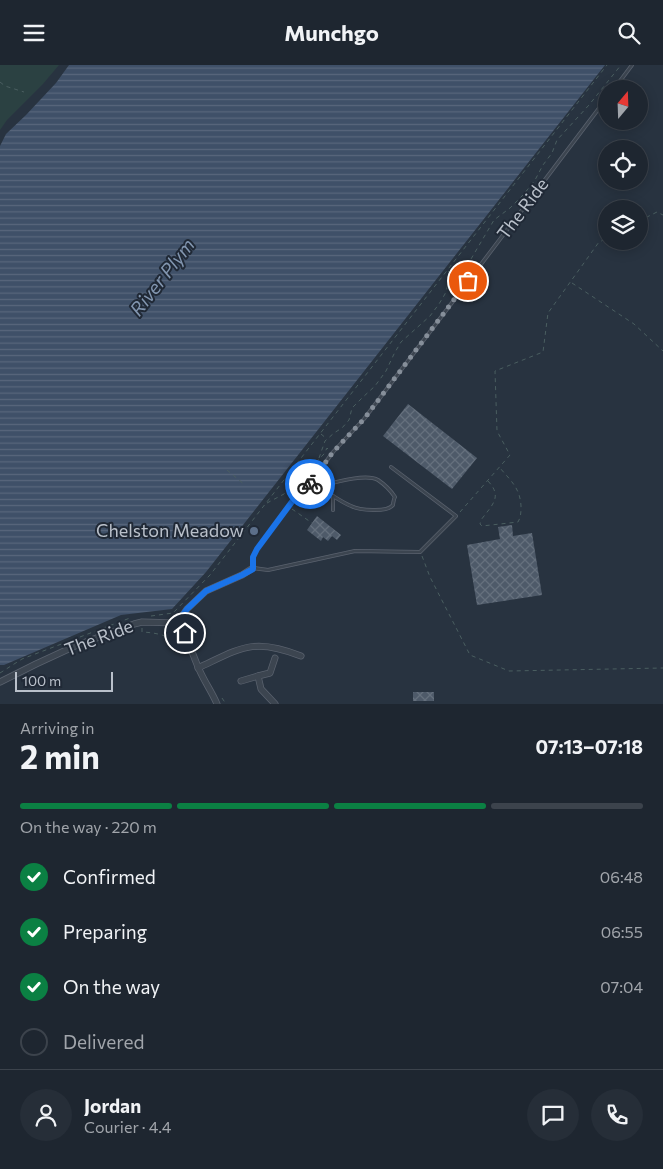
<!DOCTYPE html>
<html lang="en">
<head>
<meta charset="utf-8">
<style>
  :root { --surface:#1e2630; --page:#262e38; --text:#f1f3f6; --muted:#a1a5ab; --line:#3c434c; --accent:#0b8043 }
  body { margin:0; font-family:Commissioner,sans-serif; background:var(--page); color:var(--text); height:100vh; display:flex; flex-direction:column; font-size:19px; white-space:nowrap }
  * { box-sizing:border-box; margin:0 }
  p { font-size:16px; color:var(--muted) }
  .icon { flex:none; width:28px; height:28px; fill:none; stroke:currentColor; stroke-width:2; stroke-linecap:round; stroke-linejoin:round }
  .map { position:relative; height:639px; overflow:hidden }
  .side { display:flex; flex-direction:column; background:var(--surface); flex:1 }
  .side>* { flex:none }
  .needle { width:32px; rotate:19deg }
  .controls { position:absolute; left:598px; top:15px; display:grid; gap:10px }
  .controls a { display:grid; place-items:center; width:50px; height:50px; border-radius:50%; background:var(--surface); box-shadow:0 2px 12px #0003,0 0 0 1px var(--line); font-size:25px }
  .scale { position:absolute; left:15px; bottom:12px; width:98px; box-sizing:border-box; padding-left:5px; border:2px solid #b9c0ca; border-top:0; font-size:14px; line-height:18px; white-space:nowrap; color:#b9c0ca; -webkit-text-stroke:4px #202936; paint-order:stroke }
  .pin { position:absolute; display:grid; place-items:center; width:42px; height:42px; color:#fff; margin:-21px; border:2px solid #fff; border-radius:50%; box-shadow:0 1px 5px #0007 }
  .courier { position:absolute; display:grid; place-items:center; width:50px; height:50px; margin:-25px; border:4px solid #1a73e8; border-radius:50%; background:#fff; color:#222; box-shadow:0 1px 6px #0007 }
  .headline em { font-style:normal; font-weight:700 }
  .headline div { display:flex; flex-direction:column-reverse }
  .headline { display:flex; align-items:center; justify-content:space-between; height:85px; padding:0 20px }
  h1 { font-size:32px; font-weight:700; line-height:38px }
  .bar { display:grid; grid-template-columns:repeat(4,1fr); gap:8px 5px; align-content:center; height:60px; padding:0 20px }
  .bar i { height:6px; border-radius:4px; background:var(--line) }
  .bar .selected { background:var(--accent) }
  .bar p { grid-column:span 4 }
  .line { display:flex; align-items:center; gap:12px; padding:0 20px; border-top:1px solid var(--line) }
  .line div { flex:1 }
  .round { display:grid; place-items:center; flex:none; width:52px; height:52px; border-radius:26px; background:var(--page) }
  ol { padding:0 20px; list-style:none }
  li { display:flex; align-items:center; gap:15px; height:55px }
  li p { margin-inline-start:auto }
  li .icon { padding:5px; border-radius:50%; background:var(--accent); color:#fff; stroke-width:4 }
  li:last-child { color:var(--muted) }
  li i { width:28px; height:28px; border:2px solid var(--line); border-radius:50% }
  header { display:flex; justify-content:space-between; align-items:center; height:65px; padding:0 20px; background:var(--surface); font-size:22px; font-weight:700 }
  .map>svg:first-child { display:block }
  .park { fill:#2b4142 }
  .water { fill:url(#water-rules) }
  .building { fill:url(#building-cross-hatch) }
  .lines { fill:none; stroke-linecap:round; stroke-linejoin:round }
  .lane-casing { stroke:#5a626e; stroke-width:4 }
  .street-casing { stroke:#5a626e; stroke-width:7 }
  .path { stroke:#4a5e60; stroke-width:1; stroke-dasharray:4 4; stroke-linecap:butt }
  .lane { stroke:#3c4550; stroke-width:2.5 }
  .street { stroke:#3c4550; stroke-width:5.5 }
  .done { stroke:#868f9a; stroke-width:5; stroke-dasharray:0 9 }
  .route { stroke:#1a73e8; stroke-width:6 }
  .service-dot { fill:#5c6f8a; stroke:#202936; stroke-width:2 }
  .labels { text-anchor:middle; stroke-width:4; stroke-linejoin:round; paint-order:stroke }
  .street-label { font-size:18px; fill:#b9c0ca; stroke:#202936 }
  .poi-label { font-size:18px; fill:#b9c0ca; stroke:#202936; text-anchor:end }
  .water-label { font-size:19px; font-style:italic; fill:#8296b0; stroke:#202936 }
</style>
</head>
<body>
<header><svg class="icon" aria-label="menu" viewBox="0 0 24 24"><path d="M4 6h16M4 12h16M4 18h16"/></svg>Munchgo<svg class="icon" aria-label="search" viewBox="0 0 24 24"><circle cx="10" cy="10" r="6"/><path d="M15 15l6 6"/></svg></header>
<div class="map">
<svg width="663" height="639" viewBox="0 0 663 639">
  <defs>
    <pattern id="water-rules" width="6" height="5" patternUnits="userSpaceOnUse" patternTransform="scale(1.25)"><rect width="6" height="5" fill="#3f5068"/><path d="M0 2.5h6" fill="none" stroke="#59677c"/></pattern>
    <pattern id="building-cross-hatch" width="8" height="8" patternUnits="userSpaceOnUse" patternTransform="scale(1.25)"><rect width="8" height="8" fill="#4e5a69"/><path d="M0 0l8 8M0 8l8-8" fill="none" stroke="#65707d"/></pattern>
  </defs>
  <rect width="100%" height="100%" fill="#283340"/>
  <!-- park -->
  <path class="park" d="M0 0H59L43 19 7 55 0 65Z"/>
  <!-- water -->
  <path class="water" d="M69 0H605L206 507 172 544 121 550 4 600H0V81L6 69 26 50 56 18Z"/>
  <!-- building -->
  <g class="building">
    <path d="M408 339 477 393 452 424 383 371Z"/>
    <path d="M317 451 341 470 337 475 332 471 328 476 323 472 321 476 307 465Z"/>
    <path d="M512 460 513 471 532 468 542 530 477 540 467 480 500 474 498 462Z"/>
    <rect x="413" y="627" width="21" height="9"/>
  </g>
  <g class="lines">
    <defs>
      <g id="lane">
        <path d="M614 24 632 0"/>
        <path d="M391 402 456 451 420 487 355 486 268 505 253 503V493L257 484 297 430 306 424 333 387 364 354 606 34"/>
        <path d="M307 424C323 421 364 407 378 415 384 419 391 426 395 432 394 433 393 439 393 440 387 448 359 445 351 441 339 436 329 427 316 422"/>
        <path d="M333 431V445"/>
      </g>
      <g id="street">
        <path d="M177 558 187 544 206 526 242 510 253 503"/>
        <path d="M177 558C189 574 191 586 199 604 204 616 212 627 217 639"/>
        <path d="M198 603C241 583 253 572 301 591"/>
        <path d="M258 611 270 608 275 593"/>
        <path d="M241 616 258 611 261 624 275 639"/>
        <path d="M0 617 36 599 75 581 134 559 142 557 177 558"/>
      </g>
    </defs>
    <!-- lane casing -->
    <use href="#lane" class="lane-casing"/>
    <!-- street casing -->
    <use href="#street" class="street-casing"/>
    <!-- path -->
    <g class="path">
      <path d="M0 17 5 21 24 27"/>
      <path d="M639 156 657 147 663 150"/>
      <path d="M448 206 454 211"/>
      <path d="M572 218 634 259 663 286"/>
      <path d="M321 369 327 374"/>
      <path d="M319 393 325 376 334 368 342 363 349 355 352 343 362 333 375 321 386 306 394 289 401 277 430 251 439 239 445 229 449 216 471 194 494 155 510 143 524 129 535 115 543 100 552 88 557 75 589 40 621 0"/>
      <path d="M227 405 245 420"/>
      <path d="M488 416C503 432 492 440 481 455L480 459 482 461 518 457C521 452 521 447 521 441 520 423 511 416 500 403"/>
      <path d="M267 438 284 429 324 389 327 383 328 384"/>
      <path d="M292 444 312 458"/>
      <path d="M460 447 510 390 497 366 495 306 543 287 548 248 599 177 606 174"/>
      <path d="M422 491 430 512 470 590 509 606 663 603"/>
      <path d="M151 551 173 548 210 510 607 0"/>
      <path d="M142 563V567C161 568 176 572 186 589"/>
      <path d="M0 608 22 594 130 553"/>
      <path d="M222 633 226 639"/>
    </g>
    <!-- lane -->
    <use href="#lane" class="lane"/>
    <!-- street -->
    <use href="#street" class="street"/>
  </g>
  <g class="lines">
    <!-- done -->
    <path class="done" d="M310 419 333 387 364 354 468 216"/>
    <!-- route -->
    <path class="route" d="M185 568 177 558 187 544 206 526 242 510 253 504V492L257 484 297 430 306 424 310 419"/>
  </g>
  <!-- markers -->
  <circle class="service-dot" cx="254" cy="466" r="5"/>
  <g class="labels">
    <!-- street labels -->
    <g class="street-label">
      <text transform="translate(523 144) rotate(-53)" y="6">The Ride</text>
      <text transform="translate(99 573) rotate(-21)" y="6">The Ride</text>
    </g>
    <!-- poi labels -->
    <g class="poi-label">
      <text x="244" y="472">Chelston Meadow</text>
    </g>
    <!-- water labels -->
    <g class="water-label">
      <text transform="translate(162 212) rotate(-52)" y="7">River Plym</text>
    </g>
  </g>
</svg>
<div class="controls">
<a><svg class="needle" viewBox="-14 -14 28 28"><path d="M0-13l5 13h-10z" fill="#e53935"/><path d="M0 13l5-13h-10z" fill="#a1a5ab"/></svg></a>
<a><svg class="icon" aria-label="locate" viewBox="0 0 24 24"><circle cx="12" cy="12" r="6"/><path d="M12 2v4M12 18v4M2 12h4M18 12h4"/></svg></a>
<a><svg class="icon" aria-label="layers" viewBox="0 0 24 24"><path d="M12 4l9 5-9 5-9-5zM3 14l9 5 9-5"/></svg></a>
</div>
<div class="scale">100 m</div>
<div class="pin" style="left:468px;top:216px;background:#ea580c"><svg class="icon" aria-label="bag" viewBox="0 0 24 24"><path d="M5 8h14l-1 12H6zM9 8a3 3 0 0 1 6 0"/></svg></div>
<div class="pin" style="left:185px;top:568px;background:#1f2937"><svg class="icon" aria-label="home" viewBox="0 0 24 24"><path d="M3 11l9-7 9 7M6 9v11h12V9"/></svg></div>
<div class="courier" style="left:310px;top:419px"><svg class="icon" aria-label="bike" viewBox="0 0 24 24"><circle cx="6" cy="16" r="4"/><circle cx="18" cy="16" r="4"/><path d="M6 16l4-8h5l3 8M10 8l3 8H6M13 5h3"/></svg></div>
</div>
<section class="side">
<div class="headline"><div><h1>2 min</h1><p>Arriving in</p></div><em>07:13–07:18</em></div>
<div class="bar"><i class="selected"></i><i class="selected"></i><i class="selected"></i><i></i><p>On the way · 220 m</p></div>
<ol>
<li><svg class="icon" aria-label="check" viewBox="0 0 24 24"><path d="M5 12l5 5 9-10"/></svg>Confirmed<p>06:48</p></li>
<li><svg class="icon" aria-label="check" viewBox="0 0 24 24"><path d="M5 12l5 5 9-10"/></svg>Preparing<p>06:55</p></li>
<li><svg class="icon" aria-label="check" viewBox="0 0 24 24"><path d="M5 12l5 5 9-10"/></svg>On the way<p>07:04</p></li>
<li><i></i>Delivered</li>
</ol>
<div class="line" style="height:90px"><a class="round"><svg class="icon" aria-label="person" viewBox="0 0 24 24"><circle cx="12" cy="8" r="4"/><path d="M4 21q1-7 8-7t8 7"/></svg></a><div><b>Jordan</b><p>Courier · 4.4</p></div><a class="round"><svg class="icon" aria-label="chat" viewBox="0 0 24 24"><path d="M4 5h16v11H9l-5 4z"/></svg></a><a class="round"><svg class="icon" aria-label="phone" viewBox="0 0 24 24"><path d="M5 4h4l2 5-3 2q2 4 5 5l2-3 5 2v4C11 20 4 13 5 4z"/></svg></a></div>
</section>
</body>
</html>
